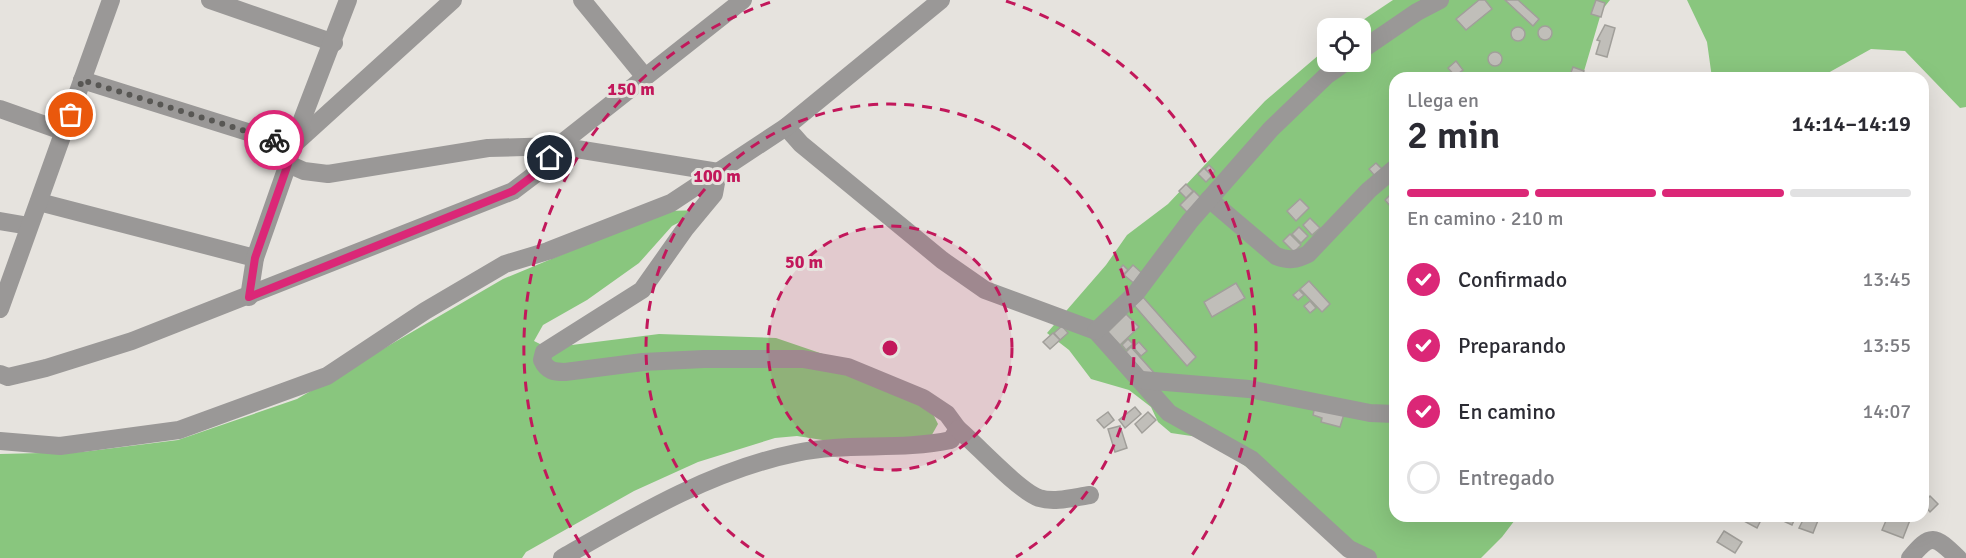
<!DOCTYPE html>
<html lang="es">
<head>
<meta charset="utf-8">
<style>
  :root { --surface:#fff; --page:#f7f7f7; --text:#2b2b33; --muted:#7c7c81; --line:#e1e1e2; --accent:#db2777 }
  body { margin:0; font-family:Signika,sans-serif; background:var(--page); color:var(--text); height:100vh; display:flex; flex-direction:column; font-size:22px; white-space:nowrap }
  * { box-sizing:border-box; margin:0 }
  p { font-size:20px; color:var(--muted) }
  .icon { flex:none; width:33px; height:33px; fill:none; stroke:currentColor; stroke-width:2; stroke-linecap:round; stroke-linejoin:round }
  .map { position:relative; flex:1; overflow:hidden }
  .sheet { position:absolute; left:1389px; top:72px; width:540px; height:450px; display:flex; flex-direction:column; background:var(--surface); border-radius:18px; box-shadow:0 6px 24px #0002 }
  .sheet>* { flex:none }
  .fabs { position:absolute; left:1317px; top:18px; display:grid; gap:12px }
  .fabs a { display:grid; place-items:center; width:54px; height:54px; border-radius:12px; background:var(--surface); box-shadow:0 6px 24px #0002; font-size:30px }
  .pin { position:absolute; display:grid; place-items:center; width:51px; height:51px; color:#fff; margin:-26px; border:3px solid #fff; border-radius:50%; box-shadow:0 2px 6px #0007 }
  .courier { position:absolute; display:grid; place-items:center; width:60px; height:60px; margin:-30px; border:4px solid #db2777; border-radius:50%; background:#fff; color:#222; box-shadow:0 2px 8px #0007 }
  .headline em { font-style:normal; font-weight:600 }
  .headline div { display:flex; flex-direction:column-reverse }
  .headline { display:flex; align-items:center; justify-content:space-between; height:102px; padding:0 18px }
  h1 { font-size:39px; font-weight:600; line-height:45px }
  .bar { display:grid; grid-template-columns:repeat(4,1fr); gap:9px 6px; align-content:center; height:72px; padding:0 18px }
  .bar i { height:8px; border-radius:4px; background:var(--line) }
  .bar .active { background:var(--accent) }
  .bar p { grid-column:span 4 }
  ol { padding:0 18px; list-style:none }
  li { display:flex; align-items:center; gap:18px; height:66px }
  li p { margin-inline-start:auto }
  li .icon { padding:6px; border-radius:50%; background:var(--accent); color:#fff; stroke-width:4 }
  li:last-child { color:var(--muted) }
  li i { width:33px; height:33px; border:3px solid var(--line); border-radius:50% }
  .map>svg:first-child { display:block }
  .forest { fill:#89c67e }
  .building { fill:#c0beb9; stroke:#a19f9a; stroke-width:1.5 }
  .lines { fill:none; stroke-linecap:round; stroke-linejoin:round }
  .minor { stroke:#9a9897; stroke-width:18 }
  .done { stroke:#585754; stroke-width:6; stroke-dasharray:0 10.8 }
  .route { stroke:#db2777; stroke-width:8 }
  .ring { fill:none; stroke:#c2185b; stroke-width:3; stroke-dasharray:10 8 }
  .centre { fill:#c2185b; stroke:#e6e3de; stroke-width:3 }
  .ring-label { font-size:18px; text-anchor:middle; font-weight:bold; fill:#c2185b; stroke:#e6e3de; stroke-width:6; stroke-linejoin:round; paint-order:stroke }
</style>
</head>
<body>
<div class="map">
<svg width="1966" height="558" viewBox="0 0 1966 558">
  <rect width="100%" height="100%" fill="#e6e3de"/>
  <!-- forest -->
  <g class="forest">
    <path d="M1393 0H1610L1602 10 1582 78H1395V516H1518L1502 537 1481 558H1367L1254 472 1205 438 1171 433 1158 422 1151 407 1129 390 1091 379 1069 350 1047 333 1106 265 1127 235 1168 204 1265 101 1327 48 1328 62H1360V28H1351Z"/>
    <path d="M1687 0H1966V107L1960 108 1905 51 1871 49 1819 78H1712L1707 42Z"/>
    <path d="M703 210 672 226 639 263 587 300 543 325 534 341 548 348 659 334 776 338 858 366 933 414 938 424 929 440 835 442 797 436 775 438 698 462 634 491 526 552 522 558H0V454L82 452 178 440 297 399 503 279 667 211Z"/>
  </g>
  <!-- building -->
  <g class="building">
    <path d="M1479 0H1485L1492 9 1466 30 1456 19Z"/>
    <path d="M1505 0H1518L1539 19 1533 26Z"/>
    <path d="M1596 0 1605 3 1601 17 1591 14Z"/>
    <path d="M1605 25 1615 28 1607 57 1596 54 1600 41 1597 40Z"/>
    <circle cx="1545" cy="33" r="7"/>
    <circle cx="1518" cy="34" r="7"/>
    <circle cx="1495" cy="59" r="7"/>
    <path d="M1456 61 1463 70 1455 76 1448 68Z"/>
    <path d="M1573 67 1584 71 1581 78H1569Z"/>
    <path d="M1376 163 1382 169 1375 176 1369 169Z"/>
    <path d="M1209 165 1215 171 1211 175 1205 169Z"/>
    <path d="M1204 168 1212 176 1206 182 1198 174Z"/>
    <path d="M1186 184 1193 191 1186 198 1179 191Z"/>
    <path d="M1194 191 1203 200 1189 214 1180 205Z"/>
    <path d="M1391 194 1395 198V212L1385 200Z"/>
    <path d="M1300 199 1309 208 1296 221 1287 211Z"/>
    <path d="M1310 218 1320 228 1312 235 1303 225Z"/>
    <path d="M1299 227 1308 236 1301 243 1292 234Z"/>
    <path d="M1290 234 1301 245 1294 252 1283 241Z"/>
    <path d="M1123 265 1128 270 1124 274 1119 270Z"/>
    <path d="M1133 265 1144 275 1136 285 1124 275Z"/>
    <path d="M1309 281 1330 304 1322 312 1300 289Z"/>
    <path d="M1236 283 1245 298 1212 317 1204 302Z"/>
    <path d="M1299 290 1304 295 1298 300 1293 295Z"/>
    <path d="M1142 296 1196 357 1187 366 1133 304Z"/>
    <path d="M1310 301 1316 308 1310 313 1304 306Z"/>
    <path d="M1126 314 1139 327 1120 345 1108 332Z"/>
    <path d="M1062 326 1068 333 1060 340 1054 333Z"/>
    <path d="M1053 333 1060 340 1050 349 1043 342Z"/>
    <path d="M1128 339 1133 344 1126 350 1122 345Z"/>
    <path d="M1139 342 1147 351 1141 356 1133 347Z"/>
    <path d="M1131 347 1156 375 1150 380 1126 352Z"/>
    <path d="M1315 406 1344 414 1340 427 1321 422 1322 418 1313 415Z"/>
    <path d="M1135 407 1141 414 1125 428 1119 420Z"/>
    <path d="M1108 412 1114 420 1104 428 1097 420Z"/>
    <path d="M1148 412 1156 420 1142 433 1135 424Z"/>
    <path d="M1120 426 1127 448 1115 452 1108 429Z"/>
    <path d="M1930 496 1938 504 1930 512 1923 504Z"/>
    <path d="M1744 516H1763L1757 528 1742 520Z"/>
    <path d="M1783 516H1796L1792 525 1781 520Z"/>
    <path d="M1798 516 1819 518 1813 533 1799 528 1803 520 1797 518Z"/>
    <path d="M1888 516 1910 520 1903 538 1882 530Z"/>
    <path d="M1724 531 1742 542 1735 553 1717 542Z"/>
  </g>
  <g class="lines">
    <!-- minor -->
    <g class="minor">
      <path d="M210 0 334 43"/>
      <path d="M582 0 645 77"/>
      <path d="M1360 51 1417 12 1440 0"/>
      <path d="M82 80 292 146 453 0"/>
      <path d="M0 109 65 132"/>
      <path d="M786 127 801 144 942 260 985 290 1096 331 1169 413 1251 459 1349 549 1368 558"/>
      <path d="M288 164 304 171 328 174 488 148 558 146 718 172 714 194 685 229 642 290 544 352 542 360C547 371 554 372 565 372L643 362 704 359H803L848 367 923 398 947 414 958 429 951 440C899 451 847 442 796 453 712 470 635 516 562 558"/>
      <path d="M1209 199 1276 256C1289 261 1296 260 1308 254L1369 190 1395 168"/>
      <path d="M39 202 255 258"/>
      <path d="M0 221 29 226"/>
      <path d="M249 297 255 258 288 164 292 146 348 0"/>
      <path d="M0 309 111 0"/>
      <path d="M1096 331 1136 293 1190 221 1271 129 1326 76 1346 62"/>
      <path d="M0 374 8 377 46 368 132 341 513 191 542 169 558 146 743 0"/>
      <path d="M1142 380 1249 389 1370 413 1395 414"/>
      <path d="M958 429C977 445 1019 491 1039 498 1055 503 1075 497 1090 495"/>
      <path d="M0 441 60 446 179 430 327 376 425 311 505 264 548 251 671 203 786 127 941 0"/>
      <path d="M1910 558C1931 533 1934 535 1958 558"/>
    </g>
  </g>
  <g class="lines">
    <!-- done -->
    <path class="done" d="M71 115 82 80 274 140"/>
    <!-- route -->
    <path class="route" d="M274 140 292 146 288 164 255 258 249 297 513 191 542 169 550 158"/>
  </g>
  <!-- distance rings -->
  <circle cx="890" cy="348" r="122" fill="#c2185b" fill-opacity=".12"/>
  <g class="ring">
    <circle cx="890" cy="348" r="122"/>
    <path d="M764 557A244 244 0 1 1 1016 557"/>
    <path d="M590 558A366 366 0 0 1 774 1M1006 1A366 366 0 0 1 1190 558"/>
  </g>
  <circle cx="890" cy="348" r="9" class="centre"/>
  <g class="ring-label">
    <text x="631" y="95">150 m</text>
    <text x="717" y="182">100 m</text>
    <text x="804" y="268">50 m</text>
  </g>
</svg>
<div class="fabs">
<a><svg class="icon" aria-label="locate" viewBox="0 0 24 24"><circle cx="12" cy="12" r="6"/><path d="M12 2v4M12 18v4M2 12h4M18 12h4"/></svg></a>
</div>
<div class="pin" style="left:71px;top:115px;background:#ea580c"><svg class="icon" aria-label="bag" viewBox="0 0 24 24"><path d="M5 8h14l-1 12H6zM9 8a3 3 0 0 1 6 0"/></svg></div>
<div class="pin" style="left:550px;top:158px;background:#1f2937"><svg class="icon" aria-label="home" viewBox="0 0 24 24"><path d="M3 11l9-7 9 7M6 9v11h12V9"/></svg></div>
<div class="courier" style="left:274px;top:140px"><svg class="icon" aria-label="bike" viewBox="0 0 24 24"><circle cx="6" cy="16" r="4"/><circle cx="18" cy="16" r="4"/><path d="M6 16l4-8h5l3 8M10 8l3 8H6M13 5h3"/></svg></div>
<section class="sheet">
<div class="headline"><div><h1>2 min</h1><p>Llega en</p></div><em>14:14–14:19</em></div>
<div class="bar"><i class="active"></i><i class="active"></i><i class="active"></i><i></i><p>En camino · 210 m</p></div>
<ol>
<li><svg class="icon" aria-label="check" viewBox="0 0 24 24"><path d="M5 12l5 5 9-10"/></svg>Confirmado<p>13:45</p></li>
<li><svg class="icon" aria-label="check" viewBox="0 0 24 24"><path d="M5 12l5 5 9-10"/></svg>Preparando<p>13:55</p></li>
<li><svg class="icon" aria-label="check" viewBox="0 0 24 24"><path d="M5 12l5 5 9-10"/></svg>En camino<p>14:07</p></li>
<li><i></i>Entregado</li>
</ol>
</section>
</div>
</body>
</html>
